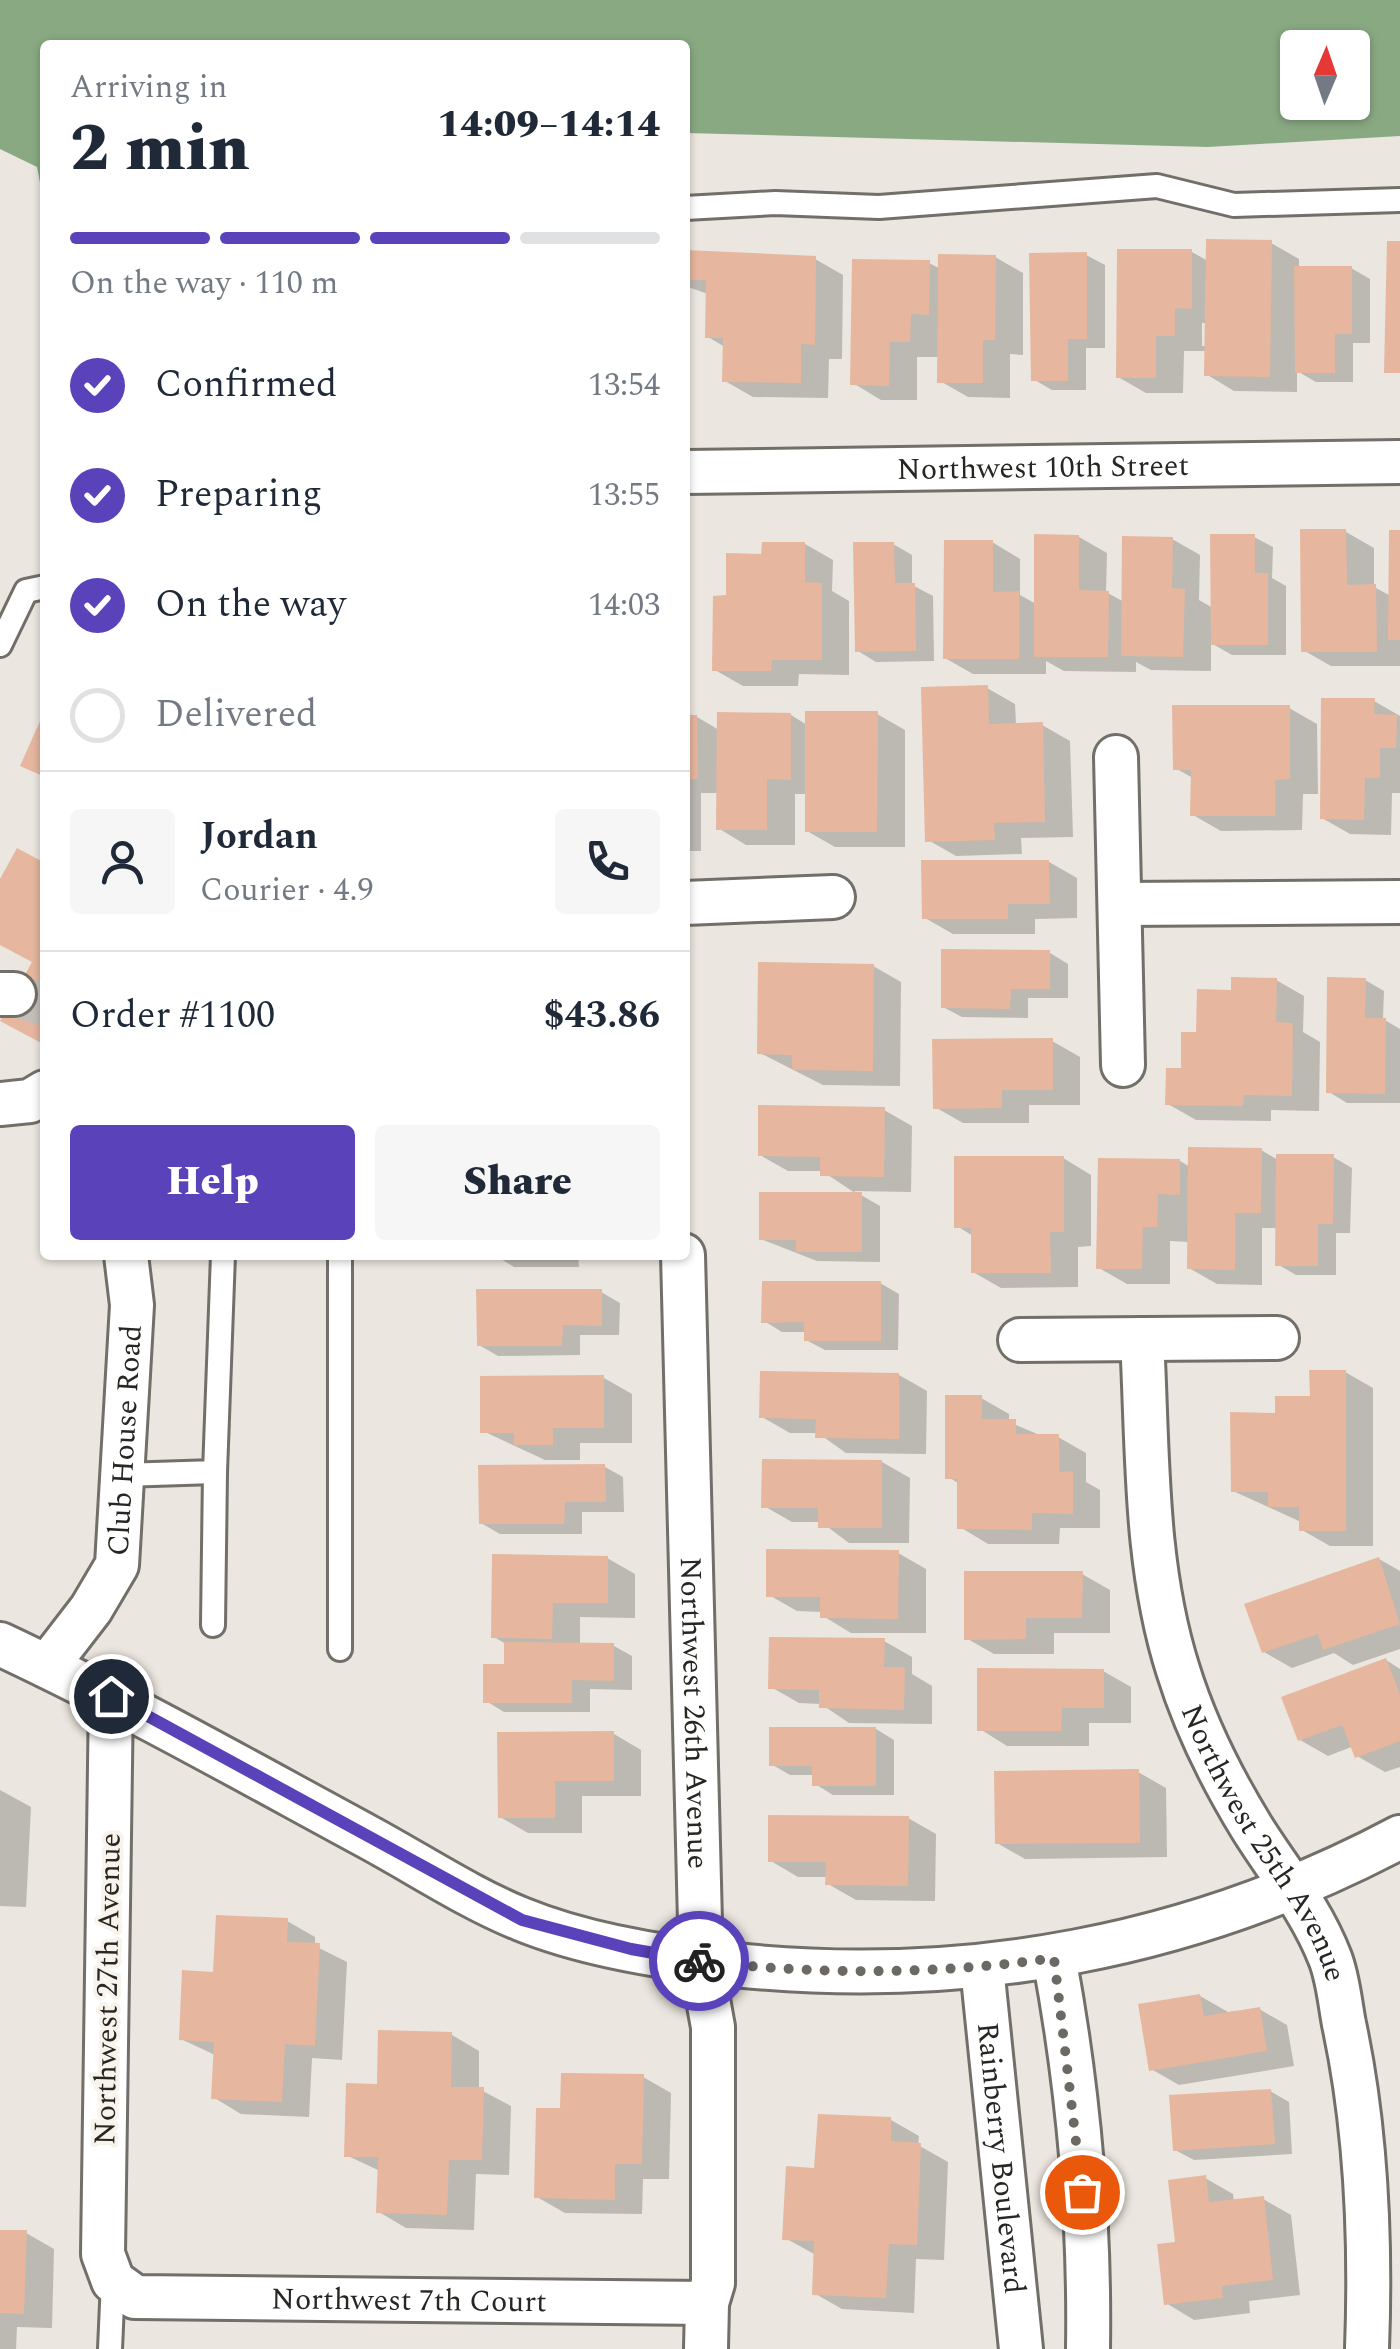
<!DOCTYPE html>
<html lang="en">
<head>
<meta charset="utf-8">
<style>
  :root { --surface:#fff; --page:#f6f6f7; --text:#1f2937; --muted:#747a83; --line:#e0e1e3; --accent:#5942ba }
  body { margin:0; font-family:Spectral,serif; background:var(--page); color:var(--text); height:100vh; display:flex; flex-direction:column; font-size:38px; white-space:nowrap }
  * { box-sizing:border-box; margin:0 }
  p { font-size:32px; color:var(--muted) }
  .icon { flex:none; width:55px; height:55px; fill:none; stroke:currentColor; stroke-width:2; stroke-linecap:round; stroke-linejoin:round }
  .map { position:relative; flex:1; overflow:hidden }
  .drawer { position:absolute; left:40px; top:40px; width:650px; height:1220px; display:flex; flex-direction:column; background:var(--surface); border-radius:10px; box-shadow:0 2px 8px #0004 }
  .drawer>* { flex:none }
  .needle { width:65px; rotate:2deg }
  .fabs { position:absolute; left:1280px; top:30px; display:grid; gap:20px }
  .fabs a { display:grid; place-items:center; width:90px; height:90px; border-radius:10px; background:var(--surface); box-shadow:0 2px 8px #0004; font-size:50px }
  .pin { position:absolute; display:grid; place-items:center; width:85px; height:85px; color:#fff; margin:-42px; border:5px solid #fff; border-radius:50%; box-shadow:0 2px 10px #0007 }
  .courier { position:absolute; display:grid; place-items:center; width:100px; height:100px; margin:-50px; border:8px solid #5942ba; border-radius:50%; background:#fff; color:#222; box-shadow:0 2px 12px #0007 }
  .overview em { font-style:normal; font-weight:800 }
  .overview div { display:flex; flex-direction:column-reverse }
  .overview { display:flex; align-items:center; justify-content:space-between; height:170px; padding:0 30px }
  h1 { font-size:65px; font-weight:800; line-height:75px }
  .bar { display:grid; grid-template-columns:repeat(4,1fr); gap:15px 10px; align-content:center; height:120px; padding:0 30px }
  .bar i { height:12px; border-radius:8px; background:var(--line) }
  .bar .current { background:var(--accent) }
  .bar p { grid-column:span 4 }
  .line { display:flex; align-items:center; gap:25px; padding:0 30px; border-top:2px solid var(--line) }
  .line div { flex:1 }
  .round { display:grid; place-items:center; flex:none; width:105px; height:105px; border-radius:10px; background:var(--page) }
  ol { padding:0 30px; list-style:none }
  li { display:flex; align-items:center; gap:30px; height:110px }
  li p { margin-inline-start:auto }
  li .icon { padding:10px; border-radius:50%; background:var(--accent); color:#fff; stroke-width:4 }
  li:last-child { color:var(--muted) }
  li i { width:55px; height:55px; border:5px solid var(--line); border-radius:50% }
  .cta { display:flex; gap:20px; margin-top:auto; padding:20px 30px }
  .cta a { flex:1; height:115px; border-radius:10px; background:var(--accent); color:#fff; font-size:40px; font-weight:800; line-height:115px; text-align:center }
  .cta a+a { background:var(--page); color:var(--text) }
  .map>svg:first-child { display:block }
  .water { fill:#89a983; fill-rule:evenodd }
  .shadow { fill:#0003; fill-rule:evenodd }
  .building { fill:#e6b79e }
  .lines { fill:none; stroke-linecap:round; stroke-linejoin:round }
  .minor-tunnel { stroke:#c4c0b9; stroke-width:42; stroke-dasharray:42 21; stroke-linecap:butt }
  .service-casing { stroke:#726e68; stroke-width:28 }
  .minor-casing { stroke:#726e68; stroke-width:48 }
  .service { stroke:#fff; stroke-width:22 }
  .minor { stroke:#fff; stroke-width:42 }
  .done { stroke:#6c6965; stroke-width:10; stroke-dasharray:0 18 }
  .route { stroke:#5942ba; stroke-width:12 }
  .labels { text-anchor:middle; stroke-width:8; stroke-linejoin:round; paint-order:stroke }
  .street-label { font-size:30px; fill:#272623; stroke:#f8f4ec }
</style>
</head>
<body>
<div class="map">
<svg width="1400" height="2349" viewBox="0 0 1400 2349">
  <rect width="100%" height="100%" fill="#ebe6df"/>
  <!-- water -->
  <path class="water" d="M0 0H1400V136L1208 147 685 133V45H45V209L37 167 0 149ZM1298 48H1352V102H1298Z"/>
  <!-- shadow -->
  <g class="shadow">
    <path d="M1271 243 1299 259V268H1351L1370 279V343H1353V382H1316L1297 371V392L1234 391 1206 374 1207 351H1184L1183 393H1146L1118 377 1192 252 1208 261ZM1202 323H1207V346H1202Z"/>
    <path d="M685 253 815 259 843 275 842 359H829L828 398 753 397 725 381V347L708 337V294L685 286Z"/>
    <path d="M1086 255 1105 265V348H1086V390H1052L1033 379Z"/>
    <path d="M995 257 1023 273V355L1010 354V398L968 397 940 381V357H917V400H881L853 383 929 263 941 269Z"/>
    <path d="M1346 532 1374 548V587L1391 596 1400 532V666H1331L1303 650Z"/>
    <path d="M1079 537 1107 553 1106 592 1124 602 1172 539 1200 555 1199 600 1213 608 1254 537 1273 547 1272 578 1286 586V655H1232L1211 643V671L1151 670 1136 662V672L1064 671 1046 661V674H973L945 658 992 542 1020 559V595L1036 604Z"/>
    <path d="M805 544 833 560 832 591 849 601V675L799 674 798 686H743L715 670 729 598 764 556Z"/>
    <path d="M893 544 912 555V585L933 596 934 661 876 662 858 651Z"/>
    <path d="M987 688 1015 704 1016 725H1042L1070 741 1073 837 1021 838 1022 854 956 856 928 840Z"/>
    <path d="M1374 701 1400 716V793H1392L1391 835 1350 834 1322 818Z"/>
    <path d="M1289 708 1317 724 1318 794H1303L1302 830 1221 831 1193 815V778L1175 768Z"/>
    <path d="M877 714 905 730V847H835L807 831V794H795V845H746L718 828V793H701V851H685V717H697L719 730 791 715 807 725Z"/>
    <path d="M1049 862 1077 878V918L1035 919V934H953L925 918Z"/>
    <path d="M1050 953 1068 964V998H1028V1018L962 1017 943 1007Z"/>
    <path d="M873 966 901 982 900 1086 823 1085 760 1053Z"/>
    <path d="M1276 980 1304 996 1303 1032 1320 1042 1319 1111 1271 1110V1121L1196 1120 1168 1104 1198 1035 1234 992Z"/>
    <path d="M1365 980 1384 991 1383 1019 1400 1029V1103H1347L1329 1092Z"/>
    <path d="M1052 1041 1080 1057V1105H1029V1123H963L935 1107Z"/>
    <path d="M884 1110 912 1126 911 1192 854 1191 880 1206V1262L817 1261 761 1239 858 1195 822 1171H788L760 1155Z"/>
    <path d="M1261 1150 1278 1160 1333 1157 1352 1168 1350 1233H1336V1275H1296L1277 1264V1228H1262V1285L1217 1284 1189 1268V1242L1170 1241V1284H1127L1099 1268 1180 1161 1190 1167Z"/>
    <path d="M1063 1158 1091 1175V1246L1078 1247V1287L1001 1288 973 1272V1236L957 1226Z"/>
    <path d="M578 1255 579 1267H514L496 1256Z"/>
    <path d="M880 1283 899 1294 898 1350H825L806 1340V1332H782L764 1321Z"/>
    <path d="M601 1292 620 1303 619 1335H580V1355L498 1356 479 1345Z"/>
    <path d="M1345 1372 1373 1388V1546H1330L1302 1530 1301 1522 1233 1491 1278 1415 1312 1399Z"/>
    <path d="M899 1375 927 1391 926 1454 846 1453 818 1433H790L762 1417Z"/>
    <path d="M604 1378 632 1394V1443H580V1460H545L483 1431Z"/>
    <path d="M981 1398 1009 1414V1422L1042 1436 1058 1437 1086 1453V1482L1100 1490V1528H1060L1059 1544H988L960 1527V1484L948 1477Z"/>
    <path d="M882 1462 910 1478 909 1543H849L821 1522H792L764 1506Z"/>
    <path d="M605 1467 623 1477 624 1512H582V1534H500L481 1523Z"/>
    <path d="M898 1553 926 1569V1633H851L823 1616V1612L797 1611 769 1595Z"/>
    <path d="M607 1558 635 1574V1618L580 1617V1645L614 1646 632 1656V1690L590 1689V1712H504L486 1701 506 1667V1644L494 1637Z"/>
    <path d="M1379 1559 1400 1571V1649L1353 1665 1334 1653 1292 1668 1264 1652Z"/>
    <path d="M1082 1574 1110 1590V1633H1054V1654H994L966 1638Z"/>
    <path d="M884 1641 912 1657V1674L932 1686V1724L849 1723 821 1704 799 1703 771 1687Z"/>
    <path d="M1386 1660 1400 1669V1767L1385 1772 1357 1756 1354 1746 1328 1756 1300 1740Z"/>
    <path d="M1103 1671 1131 1687V1723H1089V1746H1007L980 1729Z"/>
    <path d="M876 1729 894 1740V1795H833L815 1784V1775H790L771 1764Z"/>
    <path d="M614 1734 641 1750V1796H582V1833H528L500 1817Z"/>
    <path d="M1138 1772 1166 1788 1167 1857 1025 1859 997 1843Z"/>
    <path d="M0 1790 31 1807 26 1907 0 1906Z"/>
    <path d="M908 1818 936 1834 935 1901 856 1900 828 1884V1877H798L771 1861Z"/>
    <path d="M287 1921 315 1937V1946L347 1962 342 2060 312 2058 309 2117 241 2114 213 2097 215 2055 181 2039Z"/>
    <path d="M1200 1996 1228 2012 1259 2009 1287 2025 1294 2066 1179 2085 1151 2069Z"/>
    <path d="M452 2035 479 2051V2089L511 2106 509 2175 476 2174 474 2230 406 2228 379 2212 380 2171 346 2155 380 2086Z"/>
    <path d="M643 2077 671 2093 669 2179H643L642 2214 565 2213 537 2197 563 2111Z"/>
    <path d="M1270 2091 1289 2102 1292 2154 1194 2160 1175 2150Z"/>
    <path d="M891 2120 919 2136 918 2145 948 2162 944 2260 916 2259 914 2313 842 2309 814 2293 816 2255 785 2238 817 2170Z"/>
    <path d="M1205 2178 1233 2194 1234 2202 1263 2199 1291 2215 1300 2295 1249 2301 1250 2313 1194 2320 1166 2303Z"/>
    <path d="M0 2232 26 2233 54 2249 52 2328 17 2327 16 2349H0Z"/>
  </g>
  <!-- building -->
  <g class="building">
    <path d="M1206 239 1272 240 1270 377 1204 376Z"/>
    <path d="M1387 241H1400V373H1384Z"/>
    <path d="M1117 249H1192V309L1175 308V336H1156V378H1116Z"/>
    <path d="M685 250 816 256 815 345 801 344V383L722 382 723 338H705L706 280H685Z"/>
    <path d="M1087 252V339H1068V381H1031L1029 253Z"/>
    <path d="M938 254 996 255 995 340H983V383H937Z"/>
    <path d="M852 259 930 260 929 315 911 314 910 342H890L889 386 850 385Z"/>
    <path d="M1294 266H1352V334H1335V373H1295Z"/>
    <path d="M1300 529H1346L1347 585 1376 584 1377 652H1301Z"/>
    <path d="M1389 530H1400V640H1388Z"/>
    <path d="M1034 534 1079 535V590L1109 591 1108 657H1034Z"/>
    <path d="M1210 534H1255V573H1268V645H1211Z"/>
    <path d="M1122 536 1173 537 1172 588 1185 589 1183 657 1121 656Z"/>
    <path d="M944 540H993V592L1019 591V659H943Z"/>
    <path d="M762 542H805V582L822 583V660H772L771 671H712L713 596 726 595V553L761 554Z"/>
    <path d="M853 542H894L895 583H915L916 651 855 652Z"/>
    <path d="M988 685 989 724 1043 722 1045 822 994 823 995 840 925 842 921 687Z"/>
    <path d="M1321 698H1375L1374 714 1397 715 1396 748H1380V778H1365L1364 820 1320 819Z"/>
    <path d="M1172 705H1290V779L1275 780V816H1190L1191 770H1173Z"/>
    <path d="M45 710V777L20 766Z"/>
    <path d="M805 711H878L877 832H805Z"/>
    <path d="M717 712 791 713V780L767 779V830H716Z"/>
    <path d="M685 715H697L698 779H685Z"/>
    <path d="M17 848 45 863V1045L0 1021 32 962 0 945V879Z"/>
    <path d="M921 860H1049L1050 904H1008V919H922Z"/>
    <path d="M941 949 1050 950V989H1011L1010 1009 941 1008Z"/>
    <path d="M758 962 874 964 873 1071 792 1070V1055L757 1054Z"/>
    <path d="M1231 977 1277 978 1276 1022 1293 1023 1292 1096 1244 1095 1243 1106 1165 1105 1166 1068H1181V1032H1196L1197 989 1231 990Z"/>
    <path d="M1327 977 1366 978 1365 1018H1386L1385 1094 1326 1093Z"/>
    <path d="M1053 1038V1090H1002V1108L933 1109 932 1039Z"/>
    <path d="M758 1105 885 1107 884 1177 820 1176V1157L758 1156Z"/>
    <path d="M1188 1147 1262 1148 1261 1213H1235V1270L1187 1269Z"/>
    <path d="M1276 1154H1334L1333 1224H1318V1266H1275Z"/>
    <path d="M954 1156H1064V1232H1050L1051 1273H971V1228H954Z"/>
    <path d="M1098 1158 1180 1159V1195L1158 1194 1157 1227H1143L1142 1269H1096Z"/>
    <path d="M759 1192H862V1252H796V1240H759Z"/>
    <path d="M762 1281H881V1341H804V1322L761 1323Z"/>
    <path d="M476 1289H602V1326L563 1325 562 1346H477Z"/>
    <path d="M1309 1370H1346V1531H1299V1507H1268V1492H1231L1230 1412 1275 1413V1396H1310Z"/>
    <path d="M760 1371 899 1373V1439L815 1438 816 1419 759 1418Z"/>
    <path d="M604 1375V1428H553V1445H514V1433H480V1376Z"/>
    <path d="M945 1395H982V1419H1016V1434H1059V1472L1073 1471V1514L1032 1513V1530L957 1529V1479H945Z"/>
    <path d="M762 1459 882 1460V1528H818V1508H761Z"/>
    <path d="M605 1464 606 1502H565L564 1524H479L478 1465Z"/>
    <path d="M766 1549 899 1550 898 1619 820 1618V1597H766Z"/>
    <path d="M492 1554 608 1556V1603H553L552 1639 491 1638Z"/>
    <path d="M1379 1557 1400 1624 1323 1650 1318 1634 1262 1653 1244 1604Z"/>
    <path d="M964 1571H1083L1082 1618H1026V1639L964 1640Z"/>
    <path d="M769 1637 885 1638 884 1667H905L904 1710 819 1708V1690L768 1689Z"/>
    <path d="M504 1642 614 1643V1681L572 1680V1703H483V1664H504Z"/>
    <path d="M1386 1658 1400 1694V1741L1355 1758 1342 1725 1298 1741 1281 1697Z"/>
    <path d="M977 1668 1104 1669V1708H1062L1061 1731H977Z"/>
    <path d="M769 1727H876V1786H812V1766H769Z"/>
    <path d="M614 1731V1781H555V1818H498L497 1732Z"/>
    <path d="M1139 1769 1140 1843 995 1844 994 1771Z"/>
    <path d="M768 1815 909 1816 908 1886 825 1885 826 1862H768Z"/>
    <path d="M216 1915 288 1918 287 1942 320 1943 315 2046 285 2044 282 2102 211 2099 214 2042 179 2040 182 1970 213 1972Z"/>
    <path d="M1200 1994 1204 2016 1260 2007 1267 2051 1149 2071 1138 2004Z"/>
    <path d="M378 2030 452 2032 451 2087H484L482 2160H449L447 2215 376 2213 378 2157H344L346 2083 377 2084Z"/>
    <path d="M561 2073 644 2074 642 2164H615V2200L534 2198 536 2108H560Z"/>
    <path d="M1271 2089 1275 2144 1173 2151 1169 2095Z"/>
    <path d="M818 2114 891 2117V2141L921 2143 917 2245 889 2244 886 2298 812 2295 814 2241 782 2240 786 2166 814 2168Z"/>
    <path d="M1206 2175 1209 2202 1264 2196 1273 2280 1222 2286 1223 2298 1164 2305 1157 2244 1175 2242 1168 2180Z"/>
    <path d="M0 2230H27L24 2314 0 2313Z"/>
  </g>
  <g class="lines">
    <!-- minor-tunnel -->
    <path class="minor-tunnel" d="M14 994 45 1006"/>
    <defs>
      <g id="service">
        <path d="M685 208 775 203 879 207 1157 186 1234 205 1400 200"/>
        <path d="M0 645 26 591 45 587"/>
        <path d="M340 1255V1649"/>
        <path d="M122 1475 215 1472 223 1255"/>
        <path d="M213 1625 215 1472"/>
        <path d="M110 2349 113 2281"/>
      </g>
      <g id="minor">
        <path id="s1" d="M685 472 1400 462"/>
        <path d="M1116 757 1123 1065"/>
        <path d="M685 903 833 897"/>
        <path d="M1120 904 1400 902"/>
        <path d="M0 994H14"/>
        <path d="M0 1104 30 1101 45 1092"/>
        <path id="s2" d="M683 1255 701 1961 713 2027V2283L707 2303 706 2349"/>
        <path id="s3" d="M1142 1339C1148 1450 1144 1563 1178 1670 1195 1725 1222 1779 1252 1828 1279 1871 1311 1909 1330 1958 1338 1978 1340 2003 1344 2024 1367 2131 1371 2240 1367 2349"/>
        <path d="M1020 1340 1277 1338"/>
        <path d="M0 1644C126 1703 246 1771 368 1837 418 1864 469 1898 521 1919 587 1946 665 1958 735 1965 967 1989 1193 1947 1400 1837"/>
        <path id="s4" d="M47 1666 91 1609 117 1565 132 1305 126 1255"/>
        <path id="s5" d="M111 1696 103 2254 113 2281 135 2297 707 2303"/>
        <path d="M1054 1957C1078 2086 1090 2219 1088 2349"/>
        <path id="s6" d="M982 1967 1021 2349"/>
      </g>
    </defs>
    <!-- service casing -->
    <use href="#service" class="service-casing"/>
    <!-- minor casing -->
    <use href="#minor" class="minor-casing"/>
    <!-- service -->
    <use href="#service" class="service"/>
    <!-- minor -->
    <use href="#minor" class="minor"/>
  </g>
  <g class="lines">
    <!-- done -->
    <path class="done" d="M699 1961C819 1975 935 1975 1054 1958L1082 2192"/>
    <!-- route -->
    <path class="route" d="M111 1696 522 1920 631 1949 699 1961"/>
  </g>
  <g class="labels">
    <!-- street labels -->
    <g class="street-label">
      <text dy="10" stroke="none"><textPath href="#s1" startOffset="358">Northwest 10th Street</textPath></text>
      <text dy="10" stroke="none"><textPath href="#s4" startOffset="248">Club House Road</textPath></text>
      <text dy="10" stroke="none"><textPath href="#s2" startOffset="458">Northwest 26th Avenue</textPath></text>
      <text dy="10" stroke="none"><textPath href="#s3" startOffset="528">Northwest 25th Avenue</textPath></text>
      <text transform="translate(107 1989) rotate(-89)" y="10">Northwest 27th Avenue</text>
      <text dy="10" stroke="none"><textPath href="#s6" startOffset="192">Rainberry Boulevard</textPath></text>
      <text dy="10" stroke="none"><textPath href="#s5" startOffset="888">Northwest 7th Court</textPath></text>
    </g>
  </g>
</svg>
<div class="fabs">
<a><svg class="needle" viewBox="-14 -14 28 28"><path d="M0-13l5 13h-10z" fill="#e53935"/><path d="M0 13l5-13h-10z" fill="#747a83"/></svg></a>
</div>
<div class="pin" style="left:1082px;top:2192px;background:#ea580c"><svg class="icon" aria-label="bag" viewBox="0 0 24 24"><path d="M5 8h14l-1 12H6zM9 8a3 3 0 0 1 6 0"/></svg></div>
<div class="pin" style="left:111px;top:1696px;background:#1f2937"><svg class="icon" aria-label="home" viewBox="0 0 24 24"><path d="M3 11l9-7 9 7M6 9v11h12V9"/></svg></div>
<div class="courier" style="left:699px;top:1961px"><svg class="icon" aria-label="bike" viewBox="0 0 24 24"><circle cx="6" cy="16" r="4"/><circle cx="18" cy="16" r="4"/><path d="M6 16l4-8h5l3 8M10 8l3 8H6M13 5h3"/></svg></div>
<section class="drawer">
<div class="overview"><div><h1>2 min</h1><p>Arriving in</p></div><em>14:09–14:14</em></div>
<div class="bar"><i class="current"></i><i class="current"></i><i class="current"></i><i></i><p>On the way · 110 m</p></div>
<ol>
<li><svg class="icon" aria-label="check" viewBox="0 0 24 24"><path d="M5 12l5 5 9-10"/></svg>Confirmed<p>13:54</p></li>
<li><svg class="icon" aria-label="check" viewBox="0 0 24 24"><path d="M5 12l5 5 9-10"/></svg>Preparing<p>13:55</p></li>
<li><svg class="icon" aria-label="check" viewBox="0 0 24 24"><path d="M5 12l5 5 9-10"/></svg>On the way<p>14:03</p></li>
<li><i></i>Delivered</li>
</ol>
<div class="line" style="height:180px"><a class="round"><svg class="icon" aria-label="person" viewBox="0 0 24 24"><circle cx="12" cy="8" r="4"/><path d="M4 21q1-7 8-7t8 7"/></svg></a><div><b>Jordan</b><p>Courier · 4.9</p></div><a class="round"><svg class="icon" aria-label="phone" viewBox="0 0 24 24"><path d="M5 4h4l2 5-3 2q2 4 5 5l2-3 5 2v4C11 20 4 13 5 4z"/></svg></a></div>
<div class="line" style="height:130px"><div>Order #1100</div><b>$43.86</b></div>
<div class="cta"><a>Help</a><a>Share</a></div>
</section>
</div>
</body>
</html>
